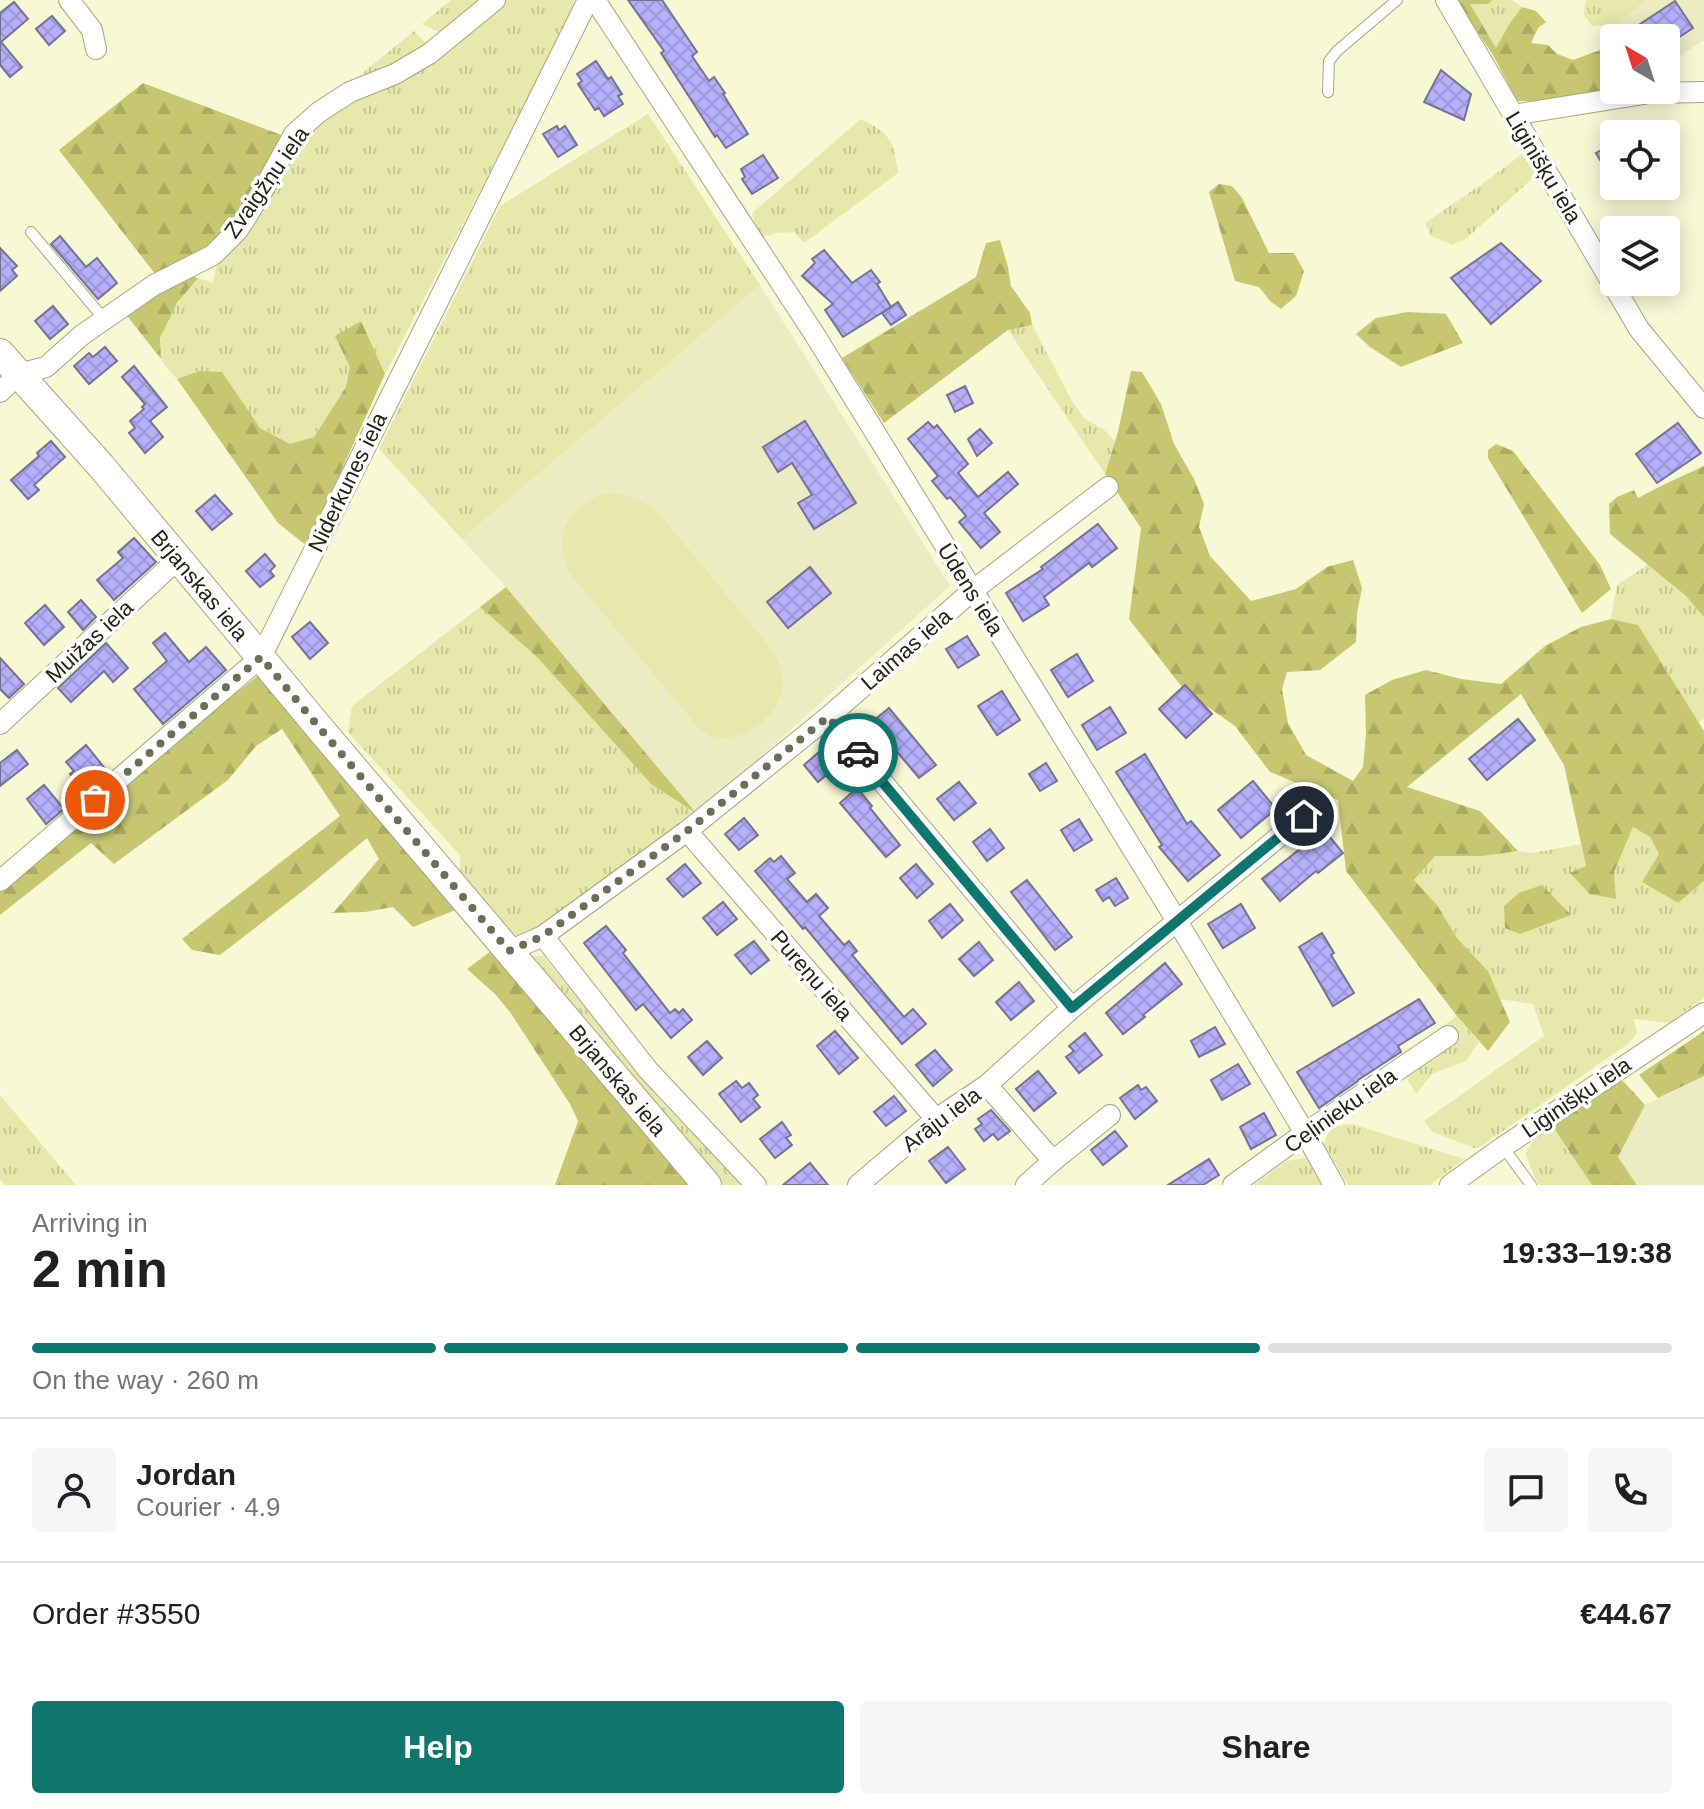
<!DOCTYPE html>
<html lang="en">
<head>
<meta charset="utf-8">
<style>
  :root { --surface:#fff; --page:#f6f6f6; --text:#202124; --muted:#757577; --line:#e0e0e0; --accent:#0f766e }
  body { margin:0; font-family:Arial,sans-serif; background:var(--page); color:var(--text); height:100vh; display:flex; flex-direction:column; font-size:30px; white-space:nowrap }
  * { box-sizing:border-box; margin:0 }
  p { font-size:26px; color:var(--muted) }
  .icon { flex:none; width:44px; height:44px; fill:none; stroke:currentColor; stroke-width:2; stroke-linecap:round; stroke-linejoin:round }
  .map { position:relative; height:1185px; overflow:hidden }
  .details { display:flex; flex-direction:column; background:var(--surface); flex:1 }
  .details>* { flex:none }
  .needle { width:52px; rotate:321deg }
  .buttons { position:absolute; left:1600px; top:24px; display:grid; gap:16px }
  .buttons a { display:grid; place-items:center; width:80px; height:80px; border-radius:8px; background:var(--surface); box-shadow:0 4px 20px #0003; font-size:40px }
  .pin { position:absolute; display:grid; place-items:center; width:68px; height:68px; color:#fff; margin:-34px; border:4px solid #fff; border-radius:50%; box-shadow:0 2px 8px #0007 }
  .courier { position:absolute; display:grid; place-items:center; width:80px; height:80px; margin:-40px; border:6px solid #0f766e; border-radius:50%; background:#fff; color:#222; box-shadow:0 2px 10px #0007 }
  .overview em { font-style:normal; font-weight:700 }
  .overview div { display:flex; flex-direction:column-reverse }
  .overview { display:flex; align-items:center; justify-content:space-between; height:136px; padding:0 32px }
  h1 { font-size:52px; font-weight:700; line-height:60px }
  .bar { display:grid; grid-template-columns:repeat(4,1fr); gap:12px 8px; align-content:center; height:96px; padding:0 32px }
  .bar i { height:10px; border-radius:6px; background:var(--line) }
  .bar .active { background:var(--accent) }
  .bar p { grid-column:span 4 }
  .line { display:flex; align-items:center; gap:20px; padding:0 32px; border-top:2px solid var(--line) }
  .line div { flex:1 }
  .round { display:grid; place-items:center; flex:none; width:84px; height:84px; border-radius:8px; background:var(--page) }
  .cta { display:flex; gap:16px; margin-top:auto; padding:16px 32px }
  .cta a { flex:1; height:92px; border-radius:8px; background:var(--accent); color:#fff; font-size:32px; font-weight:700; line-height:92px; text-align:center }
  .cta a+a { background:var(--page); color:var(--text) }
  .map>svg:first-child { display:block }
  .built { fill:#ebecc2 }
  .grass { fill:url(#grass-tufts) }
  .forest { fill:url(#forest-firs) }
  .pitch { fill:#e7e8ab }
  .building { fill:url(#building-cross-hatch); stroke:#757392; stroke-width:2 }
  .lines { fill:none; stroke-linecap:round; stroke-linejoin:round }
  .lane-casing { stroke:#a5a684; stroke-width:12 }
  .street-casing { stroke:#a5a684; stroke-width:22 }
  .secondary-casing { stroke:#a5a684; stroke-width:30 }
  .lane { stroke:#fff; stroke-width:10 }
  .street { stroke:#fff; stroke-width:20 }
  .secondary { stroke:#fff; stroke-width:28 }
  .done { stroke:#6d6d58; stroke-width:8; stroke-dasharray:0 14.4 }
  .route { stroke:#0f766e; stroke-width:10 }
  .labels { text-anchor:middle; stroke-width:7; stroke-linejoin:round; paint-order:stroke }
  .street-label { font-size:22px; fill:#222216; stroke:#fff }
</style>
</head>
<body>
<div class="map">
<svg width="1704" height="1185" viewBox="0 0 1704 1185">
  <defs>
    <pattern id="grass-tufts" width="24" height="20" patternUnits="userSpaceOnUse" patternTransform="scale(2)"><rect width="24" height="20" fill="#e7e8ab"/><path d="M3 7l-1-3M5 7V3M7 7l1-3M15 17l-1-3M17 17v-4M19 17l1-3" fill="none" stroke="#c6c792"/></pattern>
    <pattern id="forest-firs" width="22" height="20" patternUnits="userSpaceOnUse" patternTransform="scale(2)"><rect width="22" height="20" fill="#c7c772"/><path d="M5 1l3.5 6h-7zM16 11l3.5 6h-7z" fill="#abab62"/></pattern>
    <pattern id="building-cross-hatch" width="8" height="8" patternUnits="userSpaceOnUse" patternTransform="scale(2)"><rect width="8" height="8" fill="#b6affc"/><path d="M0 0l8 8M0 8l8-8" fill="none" stroke="#9c96d7"/></pattern>
  </defs>
  <rect width="100%" height="100%" fill="#f7f8d4"/>
  <!-- built -->
  <g class="built">
    <path d="M1646 0H1704V40L1666 65V38H1627L1617 24Z"/>
    <path d="M760 285 950 586 697 814 506 587 462 539Z"/>
    <path d="M1704 1076V1185H1637L1618 1157 1645 1105Z"/>
  </g>
  <!-- grass -->
  <g class="grass">
    <path d="M451 0H483L441 33 422 24Z"/>
    <path d="M503 0H574V10L385 374 361 322 346 388 314 437 290 444 260 428 241 402 200 371 177 379C172 373 163 365 161 358 153 332 182 296 198 278L213 283 217 263 306 132Z"/>
    <path d="M1493 0H1511L1522 7 1510 23 1496 49 1469 4H1488Z"/>
    <path d="M1587 0H1646L1617 24 1592 26 1584 15 1585 2Z"/>
    <path d="M414 31 429 46 386 71 360 75Z"/>
    <path d="M648 114 760 285 462 539 379 449 500 206Z"/>
    <path d="M861 119C892 135 893 140 898 173L804 243 794 232 776 233 760 238 752 213Z"/>
    <path d="M1522 154 1536 175 1466 239 1452 245 1431 236 1425 223 1492 177Z"/>
    <path d="M1032 325 1072 401 1085 419 1103 429 1115 441 1105 474 1008 330Z"/>
    <path d="M1649 564 1685 595 1704 617V719L1697 723 1638 625 1611 619 1617 585Z"/>
    <path d="M480 607 537 657 651 784 697 814 565 910 513 943 461 881 460 855 348 732 352 706Z"/>
    <path d="M1633 827 1650 837 1659 854 1643 883 1678 903 1704 881V998L1669 1023 1634 1019 1637 1033 1629 1043 1477 1149 1433 1132 1424 1121 1544 1036 1533 1004 1500 999 1488 971 1457 938 1437 905 1414 880 1435 856H1482L1518 851 1533 853 1581 844 1586 867 1571 873 1616 898 1614 872Z"/>
    <path d="M533 956H543L662 1102 744 1185H717L530 963Z"/>
    <path d="M1457 1016 1479 1042 1466 1061 1432 1074 1416 1094 1396 1060Z"/>
    <path d="M0 1095 76 1185H5L0 1179Z"/>
    <path d="M1352 1124 1464 1159 1430 1185H1348L1324 1144C1329 1127 1335 1125 1352 1124Z"/>
    <path d="M1551 1124 1592 1185H1539L1535 1178 1526 1155 1531 1144Z"/>
    <path d="M1306 1158 1321 1185H1254L1287 1161Z"/>
  </g>
  <!-- forest -->
  <g class="forest">
    <path d="M1456 0H1493L1488 4H1470L1496 48 1510 23 1522 7 1536 11 1546 22 1538 28 1531 43 1548 45 1557 54 1573 60 1614 45V86L1570 101H1517L1493 55Z"/>
    <path d="M143 83 284 136 243 212 204 249 159 279 59 150Z"/>
    <path d="M1219 184 1232 186 1242 198 1269 253H1294L1304 271 1296 296 1281 309 1270 301 1259 287 1235 281 1209 192Z"/>
    <path d="M1000 240 1008 267 1011 286 1030 313 1032 325 1008 330 884 423 842 358 976 277 986 243Z"/>
    <path d="M192 276 198 278 177 303 160 338 161 359 124 312Z"/>
    <path d="M1408 312 1446 314 1463 343 1401 367 1370 347 1356 334 1376 318Z"/>
    <path d="M361 321 385 374 307 546 278 523 177 379 200 371 222 372 260 428 290 444 314 437 346 387 350 367 335 336Z"/>
    <path d="M1131 371 1142 372 1161 404 1174 444 1194 479 1204 504 1199 527 1210 556 1251 601 1296 589 1327 567 1353 560 1362 588 1357 613 1356 642 1320 670 1287 672 1282 689 1288 723 1306 755 1353 781 1363 767 1366 734 1365 695 1392 680 1426 670 1461 679 1501 684 1545 646 1581 627 1611 619 1638 625 1704 731V881L1678 903 1642 882 1659 854 1650 837 1633 827 1614 872 1616 899 1590 894 1570 873 1586 866 1564 765 1521 694 1407 787 1480 811 1518 851 1482 856H1435L1414 880 1437 905 1457 938 1488 971 1510 1022 1488 1051 1457 1016 1346 871 1338 800 1270 772 1235 726 1185 691 1129 619 1141 528 1105 474 1118 432Z"/>
    <path d="M1496 444 1513 451 1600 565 1611 589 1582 613 1488 458V450Z"/>
    <path d="M1704 466V617L1685 595 1610 534 1609 504 1617 497 1634 490 1638 498 1663 485Z"/>
    <path d="M506 587 697 814 651 784 537 657 480 607Z"/>
    <path d="M260 674 458 909 413 927 393 907 365 912 329 913 334 912 379 859 367 838 304 890 220 955 192 950 182 939 340 816 282 729 256 746 228 780 114 864 91 843 0 915V878Z"/>
    <path d="M1542 885 1571 915 1520 934 1505 928 1504 906 1519 893Z"/>
    <path d="M491 951 564 1039 689 1185H555L578 1121 570 1104 510 1012 495 994 467 969Z"/>
    <path d="M1704 1031V1076L1658 1098 1639 1075Z"/>
    <path d="M1615 1079 1624 1082 1645 1105 1618 1157 1637 1185H1592L1551 1124Z"/>
  </g>
  <!-- pitch -->
  <path class="pitch" d="M619 493 649 505 662 517 774 652C779 664 784 676 782 689 777 719 738 747 709 735 705 733 702 730 698 727L570 574C556 545 560 518 589 501 592 499 596 496 600 495 605 493 614 494 619 493Z"/>
  <!-- building -->
  <g class="building">
    <path d="M628 0H662L697 52 692 56 709 81 714 77 725 93 723 94 748 134 726 148 717 135 715 137 661 53 664 51Z"/>
    <path d="M1675 1 1693 28 1666 46V38H1619Z"/>
    <path d="M14 2 28 19 1 42 22 67 10 77 0 65V13Z"/>
    <path d="M52 16 65 31 49 45 36 29Z"/>
    <path d="M596 61 608 79 611 77 622 94 618 96 623 104 604 116 599 108 595 110 578 84 582 81 577 74Z"/>
    <path d="M1441 70 1471 94 1464 120 1424 102Z"/>
    <path d="M557 126 559 130 565 126 577 145 558 157 543 134Z"/>
    <path d="M1614 143V183L1596 153Z"/>
    <path d="M763 155 778 178 752 194 742 179 745 177 741 169Z"/>
    <path d="M60 236 86 267 97 258 117 283 98 299 51 244Z"/>
    <path d="M1501 243 1541 281 1491 324 1451 278Z"/>
    <path d="M0 248 17 266 12 270 17 276 0 291Z"/>
    <path d="M824 250 852 283 871 270 880 282 877 284 891 307 843 337 825 310 833 304 802 276 815 263 812 259Z"/>
    <path d="M898 302 906 315 891 325 882 313Z"/>
    <path d="M53 306 68 324 50 339 35 321Z"/>
    <path d="M105 347 117 361 89 384 74 366 89 353 93 357Z"/>
    <path d="M134 366 167 407 150 421 163 437 145 453 129 433 135 428 130 421 144 409 142 407 145 404 122 377Z"/>
    <path d="M965 386 973 403 955 412 947 395Z"/>
    <path d="M805 421 856 503 814 529 798 503 812 495 792 463 778 472 763 447Z"/>
    <path d="M928 422 934 428 937 425 968 464 958 473 978 497 1008 472 1018 484 984 513 1000 532 981 548 959 522 966 516 950 497 947 499 932 481 938 476 908 439Z"/>
    <path d="M1678 423 1701 453 1657 483 1636 454Z"/>
    <path d="M980 429 992 443 977 456 968 439Z"/>
    <path d="M51 441 65 457 34 485 39 490 28 499 11 480 39 456 37 453Z"/>
    <path d="M215 495 232 514 212 530 196 511Z"/>
    <path d="M1098 524 1117 548 1092 567 1089 563 1044 597 1049 605 1023 621 1006 593 1043 569 1041 567Z"/>
    <path d="M134 538 156 562 114 600 97 580 123 558 118 552Z"/>
    <path d="M265 554 275 566 270 571 274 576 260 587 246 571Z"/>
    <path d="M810 567 831 593 788 628 767 602Z"/>
    <path d="M81 600 96 617 83 630 68 612Z"/>
    <path d="M45 605 64 627 44 645 25 623Z"/>
    <path d="M310 622 328 643 310 659 292 637Z"/>
    <path d="M165 633 189 662 206 647 226 670 163 724 134 689 167 661 153 643Z"/>
    <path d="M967 636 979 655 958 668 946 649Z"/>
    <path d="M106 643 128 668 113 682 104 671 71 702 58 688Z"/>
    <path d="M1077 654 1093 681 1068 697 1051 670Z"/>
    <path d="M0 658 24 684 9 698 0 689Z"/>
    <path d="M1185 685 1212 714 1186 738 1159 709Z"/>
    <path d="M1002 691 1020 720 997 735 978 706Z"/>
    <path d="M1110 707 1126 733 1097 750 1082 725Z"/>
    <path d="M889 708 936 765 919 778 872 722Z"/>
    <path d="M1518 719 1535 740 1487 780 1469 759Z"/>
    <path d="M86 745 107 771 83 791 70 774 74 771 66 762Z"/>
    <path d="M826 746 841 763 818 782 804 765Z"/>
    <path d="M17 750 28 764 0 786V763Z"/>
    <path d="M1145 754 1187 824 1191 821 1220 855 1188 881 1159 847 1162 845 1116 772Z"/>
    <path d="M1046 763 1057 781 1040 791 1029 774Z"/>
    <path d="M1253 781 1276 809 1241 838 1218 810Z"/>
    <path d="M959 782 976 803 954 820 937 799Z"/>
    <path d="M44 785 64 809 46 824 27 799Z"/>
    <path d="M857 788 872 806 870 808 900 845 886 857 840 803Z"/>
    <path d="M744 818 758 835 739 850 725 834Z"/>
    <path d="M1079 819 1092 840 1074 851 1061 830Z"/>
    <path d="M990 829 1004 848 987 861 973 842Z"/>
    <path d="M1324 830 1343 853 1318 873 1316 871 1280 901 1262 879Z"/>
    <path d="M781 856 795 873 787 879 807 902 816 894 828 908 819 916 844 945 849 941 857 951 852 955 898 1010 904 1017 913 1009 926 1024 902 1044 805 927 803 929 755 871 770 858 774 862Z"/>
    <path d="M685 864 701 883 683 897 667 879Z"/>
    <path d="M916 864 933 884 917 898 900 878Z"/>
    <path d="M1116 878 1128 898 1115 906 1109 897 1103 901 1096 890Z"/>
    <path d="M1027 880 1072 937 1055 950 1011 892Z"/>
    <path d="M723 902 737 919 717 935 703 918Z"/>
    <path d="M950 904 963 920 942 938 929 921Z"/>
    <path d="M1241 904 1255 928 1223 948 1208 924Z"/>
    <path d="M606 926 626 950 623 953 670 1013 675 1009 679 1013 683 1009 692 1020 671 1038 643 1004 636 1010 584 943Z"/>
    <path d="M1322 933 1334 953 1331 955 1354 993 1333 1006 1299 947Z"/>
    <path d="M754 941 769 960 751 974 735 955Z"/>
    <path d="M979 942 993 960 974 976 959 959Z"/>
    <path d="M1165 963 1182 984 1143 1015 1145 1017 1123 1034 1106 1013Z"/>
    <path d="M1019 982 1034 1001 1011 1020 996 1002Z"/>
    <path d="M1419 999 1435 1023 1398 1046 1401 1052 1358 1080V1081L1319 1108 1297 1072Z"/>
    <path d="M1215 1027 1225 1044 1199 1057 1191 1041Z"/>
    <path d="M835 1031 858 1058 839 1074 817 1046Z"/>
    <path d="M1085 1033 1102 1055 1079 1073 1066 1057 1074 1051 1069 1046Z"/>
    <path d="M707 1041 722 1058 703 1075 688 1057Z"/>
    <path d="M935 1050 952 1070 933 1086 916 1065Z"/>
    <path d="M1238 1064 1250 1084 1222 1100 1211 1080Z"/>
    <path d="M1038 1071 1056 1093 1034 1111 1016 1089Z"/>
    <path d="M736 1081 742 1088 749 1083 758 1095 753 1099 760 1107 741 1122 719 1094Z"/>
    <path d="M1138 1085 1141 1090 1146 1087 1157 1101 1135 1119 1120 1098Z"/>
    <path d="M894 1096 906 1111 886 1126 874 1112Z"/>
    <path d="M991 1110 1010 1131 998 1140 993 1134 984 1141 975 1129 982 1124 978 1119Z"/>
    <path d="M1264 1113 1276 1135 1251 1149 1240 1127Z"/>
    <path d="M782 1122 791 1135 786 1138 792 1145 775 1158 760 1139Z"/>
    <path d="M1115 1131 1127 1146 1103 1165 1091 1150Z"/>
    <path d="M948 1147 965 1169 946 1183 929 1161Z"/>
    <path d="M1209 1159 1219 1175 1203 1185H1168Z"/>
    <path d="M810 1163 828 1185H783Z"/>
  </g>
  <g class="lines">
    <defs>
      <g id="lane">
        <path d="M1328 92 1329 61 1337 51 1397 0"/>
        <path d="M31 232 104 319"/>
        <path d="M1503 1147 1531 1185"/>
      </g>
      <g id="street">
        <path d="M69 0 92 30 96 49"/>
        <path d="M595 0 813 332 1177 921 1305 1133 1334 1185"/>
        <path d="M1446 0 1639 329 1704 408"/>
        <path d="M1513 115 1650 93 1704 92"/>
        <path d="M0 392 19 374 46 367 82 335 154 285 213 255 238 230 262 192 294 134 319 112 350 92 395 74 429 54 495 0"/>
        <path d="M828 717 1072 1008"/>
        <path d="M0 724 178 559"/>
        <path d="M687 831 936 1119"/>
        <path d="M0 881 261 657 588 0"/>
        <path d="M543 936 648 1070 756 1185"/>
        <path d="M509 951 543 936 687 831 828 717 972 591 1108 487"/>
        <path d="M987 1085 1053 1161 1026 1185"/>
        <path d="M1053 1161 1110 1115"/>
        <path d="M858 1185 936 1119 987 1085 1072 1008 1304 816"/>
        <path d="M1233 1185 1305 1133 1448 1036"/>
        <path d="M1450 1185 1503 1147 1704 1013"/>
      </g>
      <path id="secondary" d="M0 353 101 466 322 731 707 1185"/>
    </defs>
    <!-- lane casing -->
    <use href="#lane" class="lane-casing"/>
    <!-- street casing -->
    <use href="#street" class="street-casing"/>
    <!-- secondary casing -->
    <use href="#secondary" class="secondary-casing"/>
    <!-- lane -->
    <use href="#lane" class="lane"/>
    <!-- street -->
    <use href="#street" class="street"/>
    <!-- secondary -->
    <use href="#secondary" class="secondary"/>
  </g>
  <g class="lines">
    <!-- done -->
    <path class="done" d="M95 800 261 657 322 731 509 951 543 936 687 831 828 717 858 753"/>
    <!-- route -->
    <path class="route" d="M858 753 1072 1008 1304 816"/>
  </g>
  <g class="labels">
    <!-- street labels -->
    <g class="street-label">
      <text transform="translate(1544 167) rotate(59)" y="8">Liginišķu iela</text>
      <text transform="translate(266 182) rotate(-55)" y="8">Zvaigžņu iela</text>
      <text transform="translate(347 482) rotate(-64)" y="8">Niderkunes iela</text>
      <text transform="translate(200 585) rotate(50)" y="8">Brjanskas iela</text>
      <text transform="translate(971 589) rotate(58)" y="8">Ūdens iela</text>
      <text transform="translate(89 641) rotate(-43)" y="8">Muižas iela</text>
      <text transform="translate(906 649) rotate(-41)" y="8">Laimas iela</text>
      <text transform="translate(812 975) rotate(49)" y="8">Pureņu iela</text>
      <text transform="translate(618 1080) rotate(50)" y="8">Brjanskas iela</text>
      <text transform="translate(1576 1097) rotate(-34)" y="8">Liginišķu iela</text>
      <text transform="translate(1340 1110) rotate(-35)" y="8">Ceļinieku iela</text>
      <text transform="translate(941 1119) rotate(-37)" y="8">Arāju iela</text>
    </g>
  </g>
</svg>
<div class="buttons">
<a><svg class="needle" viewBox="-14 -14 28 28"><path d="M0-13l5 13h-10z" fill="#e53935"/><path d="M0 13l5-13h-10z" fill="#757577"/></svg></a>
<a><svg class="icon" aria-label="locate" viewBox="0 0 24 24"><circle cx="12" cy="12" r="6"/><path d="M12 2v4M12 18v4M2 12h4M18 12h4"/></svg></a>
<a><svg class="icon" aria-label="layers" viewBox="0 0 24 24"><path d="M12 4l9 5-9 5-9-5zM3 14l9 5 9-5"/></svg></a>
</div>
<div class="pin" style="left:95px;top:800px;background:#ea580c"><svg class="icon" aria-label="bag" viewBox="0 0 24 24"><path d="M5 8h14l-1 12H6zM9 8a3 3 0 0 1 6 0"/></svg></div>
<div class="pin" style="left:1304px;top:816px;background:#1f2937"><svg class="icon" aria-label="home" viewBox="0 0 24 24"><path d="M3 11l9-7 9 7M6 9v11h12V9"/></svg></div>
<div class="courier" style="left:858px;top:753px"><svg class="icon" aria-label="car" viewBox="0 0 24 24"><path d="M5 17H2v-5l4-1 3-4h7l3 4 3 1v5h-3M9 17h6M6 11h13"/><circle cx="7" cy="17" r="2"/><circle cx="17" cy="17" r="2"/></svg></div>
</div>
<section class="details">
<div class="overview"><div><h1>2 min</h1><p>Arriving in</p></div><em>19:33–19:38</em></div>
<div class="bar"><i class="active"></i><i class="active"></i><i class="active"></i><i></i><p>On the way · 260 m</p></div>
<div class="line" style="height:144px"><a class="round"><svg class="icon" aria-label="person" viewBox="0 0 24 24"><circle cx="12" cy="8" r="4"/><path d="M4 21q1-7 8-7t8 7"/></svg></a><div><b>Jordan</b><p>Courier · 4.9</p></div><a class="round"><svg class="icon" aria-label="chat" viewBox="0 0 24 24"><path d="M4 5h16v11H9l-5 4z"/></svg></a><a class="round"><svg class="icon" aria-label="phone" viewBox="0 0 24 24"><path d="M5 4h4l2 5-3 2q2 4 5 5l2-3 5 2v4C11 20 4 13 5 4z"/></svg></a></div>
<div class="line" style="height:104px"><div>Order #3550</div><b>€44.67</b></div>
<div class="cta"><a>Help</a><a>Share</a></div>
</section>
</body>
</html>
